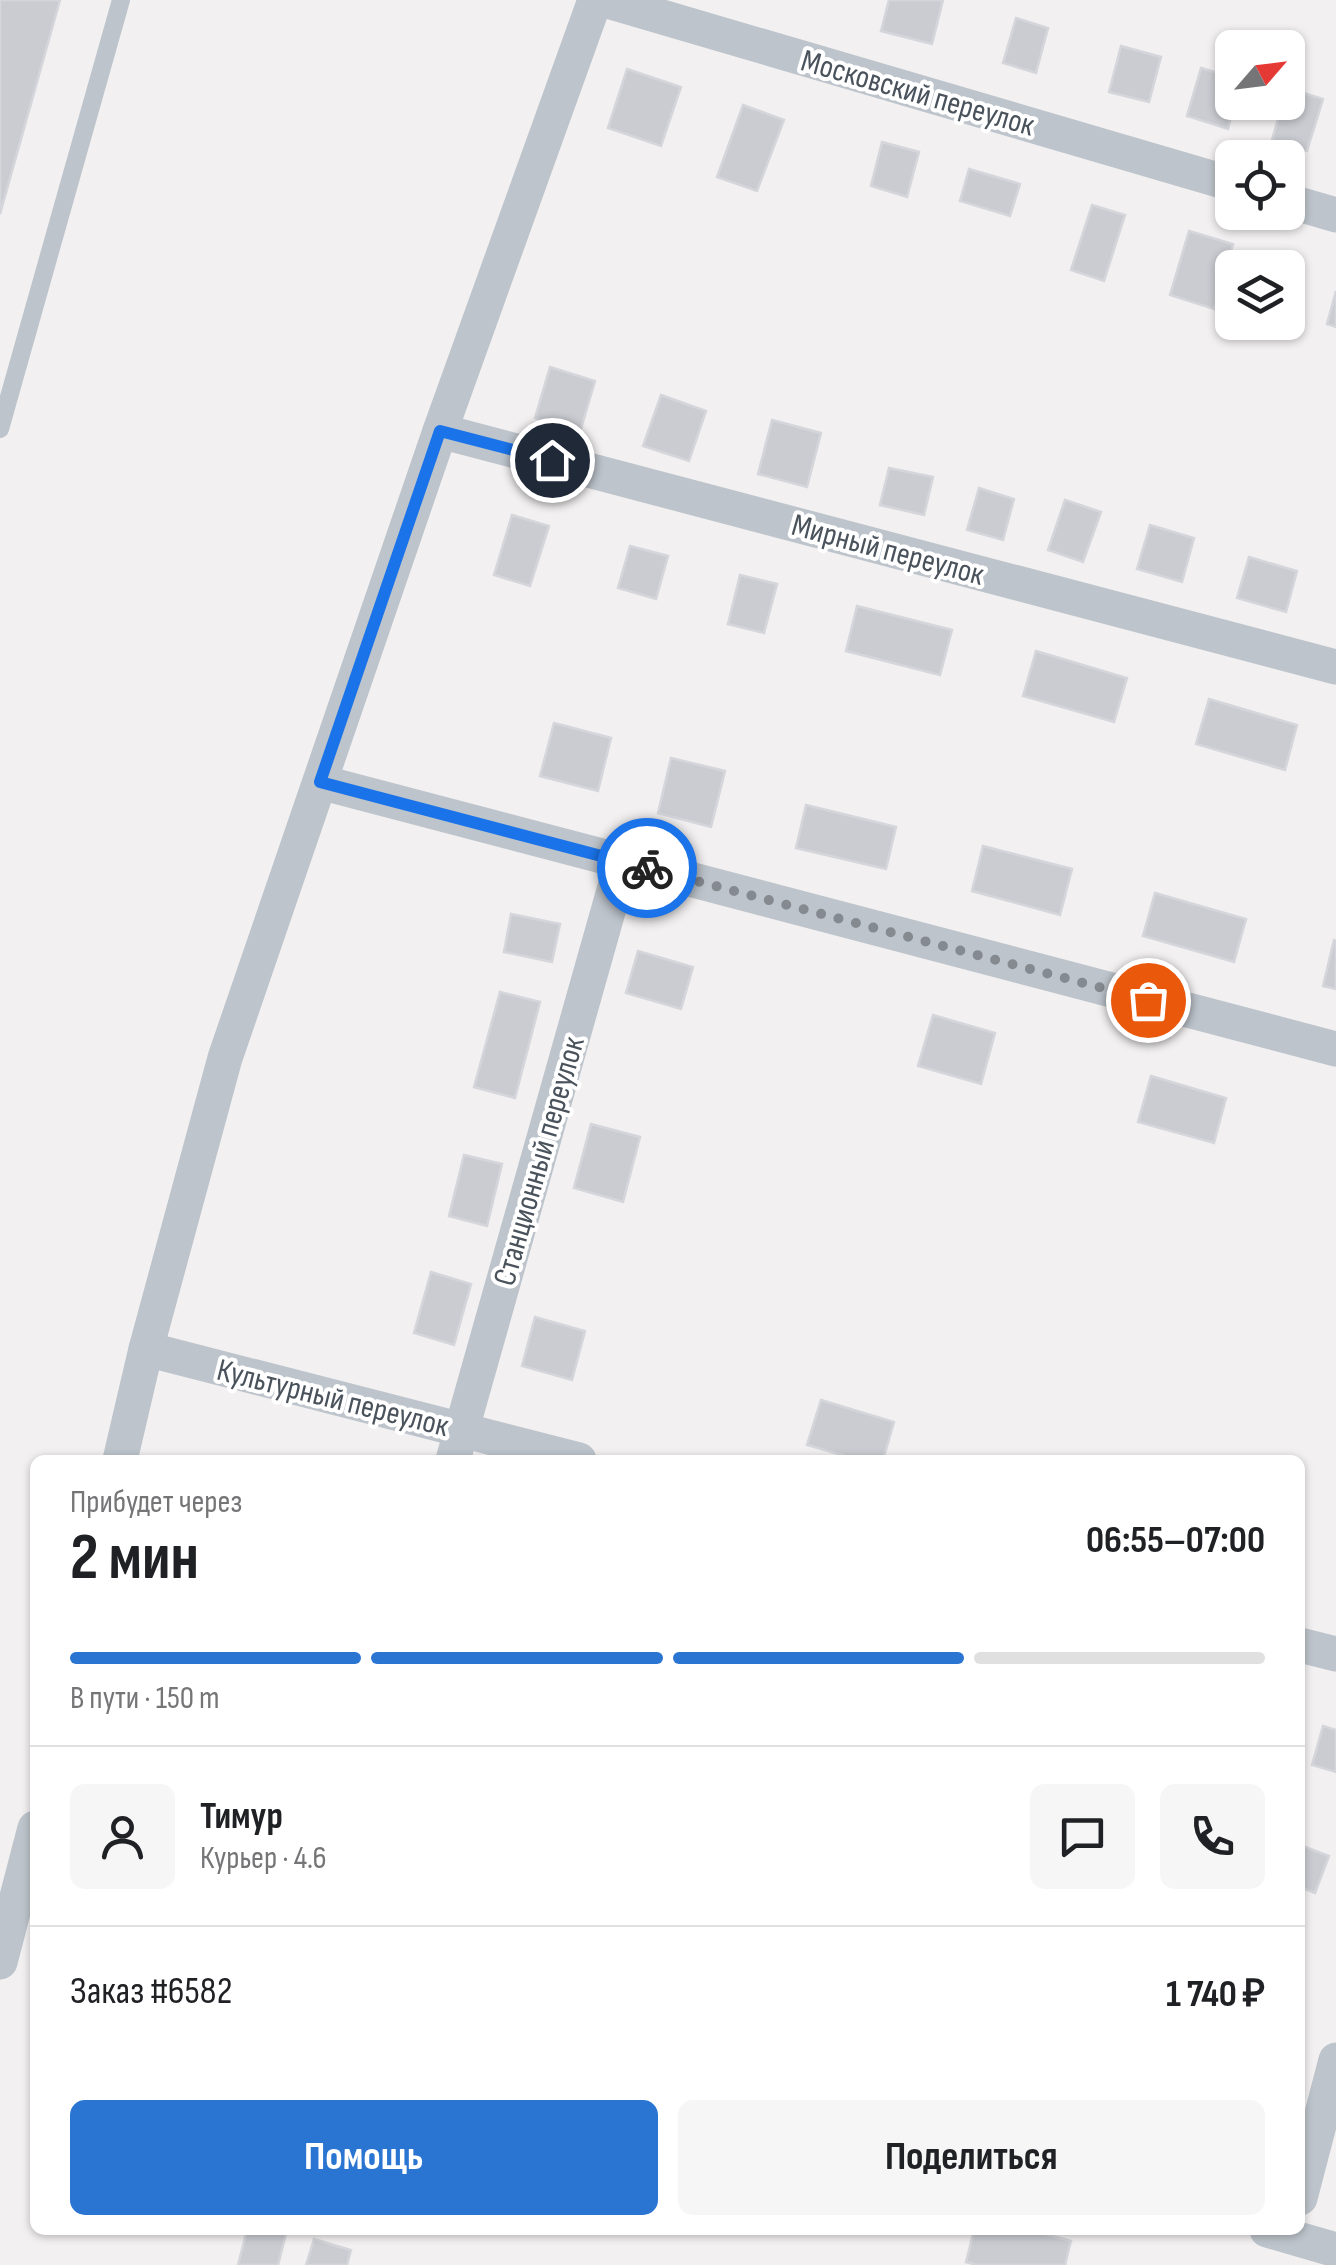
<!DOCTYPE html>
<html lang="ru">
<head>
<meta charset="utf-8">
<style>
  :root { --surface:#fff; --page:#f6f6f6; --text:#202124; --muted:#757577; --line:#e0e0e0; --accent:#2a75d2 }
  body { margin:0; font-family:"Sofia Sans Condensed",sans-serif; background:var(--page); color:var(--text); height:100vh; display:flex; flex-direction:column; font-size:38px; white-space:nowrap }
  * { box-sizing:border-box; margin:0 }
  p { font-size:32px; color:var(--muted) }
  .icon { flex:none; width:55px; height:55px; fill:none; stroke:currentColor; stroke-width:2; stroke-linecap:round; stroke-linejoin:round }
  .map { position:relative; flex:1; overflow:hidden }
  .details { position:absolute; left:30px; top:1455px; width:1275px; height:780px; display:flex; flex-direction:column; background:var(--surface); border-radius:15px; box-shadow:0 2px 8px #0004 }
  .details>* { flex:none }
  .needle { width:65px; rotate:62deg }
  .fabs { position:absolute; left:1215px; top:30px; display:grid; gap:20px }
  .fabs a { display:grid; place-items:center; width:90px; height:90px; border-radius:15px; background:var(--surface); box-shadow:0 2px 8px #0004; font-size:50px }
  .pin { position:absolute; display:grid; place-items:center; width:85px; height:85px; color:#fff; margin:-42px; border:5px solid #fff; border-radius:50%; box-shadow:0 2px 10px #0007 }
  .courier { position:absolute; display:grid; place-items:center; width:100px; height:100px; margin:-50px; border:8px solid #1a73e8; border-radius:50%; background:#fff; color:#222; box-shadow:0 2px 12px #0007 }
  .head em { font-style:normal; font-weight:700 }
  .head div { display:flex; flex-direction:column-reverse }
  .head { display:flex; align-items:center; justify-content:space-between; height:170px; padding:0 40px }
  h1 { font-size:65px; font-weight:700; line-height:75px }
  .bar { display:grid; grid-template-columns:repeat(4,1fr); gap:15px 10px; align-content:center; height:120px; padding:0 40px }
  .bar i { height:12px; border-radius:8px; background:var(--line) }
  .bar .active { background:var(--accent) }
  .bar p { grid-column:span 4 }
  .line { display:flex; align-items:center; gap:25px; padding:0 40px; border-top:2px solid var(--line) }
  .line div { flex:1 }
  .round { display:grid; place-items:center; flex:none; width:105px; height:105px; border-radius:15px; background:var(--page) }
  .button { display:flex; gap:20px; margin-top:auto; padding:20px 40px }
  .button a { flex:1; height:115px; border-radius:15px; background:var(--accent); color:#fff; font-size:40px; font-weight:700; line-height:115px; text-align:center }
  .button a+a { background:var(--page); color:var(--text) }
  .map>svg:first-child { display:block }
  .building { fill:#cbccd2; stroke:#d5d6db; stroke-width:2.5 }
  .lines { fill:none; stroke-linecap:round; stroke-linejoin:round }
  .lane { stroke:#bdc4cb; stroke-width:18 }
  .street { stroke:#bdc4cb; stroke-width:35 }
  .done { stroke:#858a90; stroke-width:10; stroke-dasharray:0 18 }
  .route { stroke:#1a73e8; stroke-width:12 }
  .labels { text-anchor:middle; stroke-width:8; stroke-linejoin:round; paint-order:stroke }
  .street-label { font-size:32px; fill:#4a535c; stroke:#fff }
</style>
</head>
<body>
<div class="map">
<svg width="1336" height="2265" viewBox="0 0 1336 2265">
  <rect width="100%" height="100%" fill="#f2f0f0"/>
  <!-- building -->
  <g class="building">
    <path d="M0 0H60L0 214Z"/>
    <path d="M889 0H943L932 44 881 31Z"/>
    <path d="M1016 18 1048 28 1036 73 1003 63Z"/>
    <path d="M1121 46 1161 57 1149 102 1109 92Z"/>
    <path d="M1201 68 1232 77V102H1235L1228 129 1187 116Z"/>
    <path d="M627 69 681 87 661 146 608 128Z"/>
    <path d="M1288 88 1323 99 1307 151 1272 140 1283 102H1288Z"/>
    <path d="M743 105 784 120 757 191 717 177Z"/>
    <path d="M882 142 919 152 907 197 871 186Z"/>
    <path d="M969 169 1020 184 1010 216 960 201Z"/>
    <path d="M1092 205 1125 215 1104 281 1071 270Z"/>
    <path d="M1189 231 1233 244 1214 309 1170 295Z"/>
    <path d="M1266 253 1302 264 1288 314V268H1261Z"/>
    <path d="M1336 291V327L1327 324Z"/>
    <path d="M550 367 595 381 580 432 535 418Z"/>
    <path d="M661 395 706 411 689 461 643 446Z"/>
    <path d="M772 420 821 433 807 487 758 474Z"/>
    <path d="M889 468 933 477 924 515 880 505Z"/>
    <path d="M979 488 1014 499 1003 540 967 530Z"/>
    <path d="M1065 500 1101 512 1083 562 1048 550Z"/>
    <path d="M512 515 549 526 530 586 494 575Z"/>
    <path d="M1150 525 1194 538 1182 582 1137 569Z"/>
    <path d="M630 546 668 556 656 599 618 588Z"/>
    <path d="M1249 557 1297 571 1286 612 1237 598Z"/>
    <path d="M740 575 777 584 764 633 728 624Z"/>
    <path d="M857 606 952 630 940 675 846 651Z"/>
    <path d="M1036 651 1127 678 1114 722 1023 696Z"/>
    <path d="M1209 699 1297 725 1285 770 1196 744Z"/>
    <path d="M554 723 611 738 598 791 540 776Z"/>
    <path d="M671 758 725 771 711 827 658 813Z"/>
    <path d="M806 805 896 827 886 869 796 848Z"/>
    <path d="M983 846 1072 869 1060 915 972 891Z"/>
    <path d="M1155 893 1246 919 1234 962 1143 936Z"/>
    <path d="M511 914 560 924 552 962 504 952Z"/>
    <path d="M1334 940 1336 941V989L1323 986Z"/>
    <path d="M638 951 693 967 681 1009 626 993Z"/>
    <path d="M500 992 540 1002 515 1098 474 1087Z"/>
    <path d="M933 1015 995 1033 981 1084 918 1066Z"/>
    <path d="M1151 1076 1226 1098 1214 1143 1138 1122Z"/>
    <path d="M591 1124 640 1137 623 1202 574 1188Z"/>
    <path d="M464 1155 502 1164 487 1226 449 1216Z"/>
    <path d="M431 1272 471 1284 454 1345 414 1333Z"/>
    <path d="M535 1317 585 1331 572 1380 522 1366Z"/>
    <path d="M821 1400 894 1422 883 1460H859L807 1445Z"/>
    <path d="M1323 1726 1336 1730V1772L1312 1765Z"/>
    <path d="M1300 1845 1329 1856 1315 1893 1300 1887Z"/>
    <path d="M247 2230H287L278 2265H238Z"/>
    <path d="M974 2230H1029L1071 2241 1065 2265H977L966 2262Z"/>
    <path d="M314 2239 351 2250 347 2265H306Z"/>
  </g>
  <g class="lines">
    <!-- lane -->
    <path class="lane" d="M0 429 121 0"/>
    <!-- street -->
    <g class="street">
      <path d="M604 0 1232 184"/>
      <path d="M1288 201 1336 215"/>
      <path d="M440 431 1336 667"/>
      <path d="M320 782 1336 1049"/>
      <path d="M146 1349 579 1460"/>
      <path d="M120 1460 146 1349 225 1058 440 431 595 0"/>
      <path d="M453 1460 622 862"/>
      <path d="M1300 1645 1336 1654"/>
      <path d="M0 1962 35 1828"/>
      <path d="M1300 2198 1336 2060"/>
      <path d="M1267 2230 1336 2250"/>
    </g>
  </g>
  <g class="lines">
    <!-- done -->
    <path class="done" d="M647 868 1148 1000"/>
    <!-- route -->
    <path class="route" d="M552 460 440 431 320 782 647 868"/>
  </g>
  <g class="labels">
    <!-- street labels -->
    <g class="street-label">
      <text transform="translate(918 92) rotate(16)" y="11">Московский переулок</text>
      <text transform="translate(888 549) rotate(15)" y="11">Мирный переулок</text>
      <text transform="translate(538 1161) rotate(-74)" y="11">Станционный переулок</text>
      <text transform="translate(333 1397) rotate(14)" y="11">Культурный переулок</text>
    </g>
  </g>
</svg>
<div class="fabs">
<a><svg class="needle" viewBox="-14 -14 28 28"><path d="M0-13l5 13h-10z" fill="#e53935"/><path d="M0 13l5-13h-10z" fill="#757577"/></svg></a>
<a><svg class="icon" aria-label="locate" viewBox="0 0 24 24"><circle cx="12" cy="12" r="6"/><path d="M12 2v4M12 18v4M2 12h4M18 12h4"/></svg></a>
<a><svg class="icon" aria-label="layers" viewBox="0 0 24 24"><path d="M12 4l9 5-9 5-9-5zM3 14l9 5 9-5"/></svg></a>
</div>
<div class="pin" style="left:1148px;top:1000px;background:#ea580c"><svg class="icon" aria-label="bag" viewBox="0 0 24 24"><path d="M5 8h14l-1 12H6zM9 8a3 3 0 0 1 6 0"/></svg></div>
<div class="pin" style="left:552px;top:460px;background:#1f2937"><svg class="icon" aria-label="home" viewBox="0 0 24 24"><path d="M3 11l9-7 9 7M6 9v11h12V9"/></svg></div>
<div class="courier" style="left:647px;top:868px"><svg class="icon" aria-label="bike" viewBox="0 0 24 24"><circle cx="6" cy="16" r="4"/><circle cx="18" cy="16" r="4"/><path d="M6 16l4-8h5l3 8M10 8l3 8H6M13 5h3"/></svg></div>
<section class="details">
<div class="head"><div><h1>2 мин</h1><p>Прибудет через</p></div><em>06:55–07:00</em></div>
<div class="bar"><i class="active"></i><i class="active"></i><i class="active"></i><i></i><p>В пути · 150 m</p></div>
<div class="line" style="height:180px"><a class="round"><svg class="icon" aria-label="person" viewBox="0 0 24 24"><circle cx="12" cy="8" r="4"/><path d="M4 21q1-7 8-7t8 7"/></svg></a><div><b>Тимур</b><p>Курьер · 4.6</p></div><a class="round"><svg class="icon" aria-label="chat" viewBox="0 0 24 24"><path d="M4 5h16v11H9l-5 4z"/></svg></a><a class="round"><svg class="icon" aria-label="phone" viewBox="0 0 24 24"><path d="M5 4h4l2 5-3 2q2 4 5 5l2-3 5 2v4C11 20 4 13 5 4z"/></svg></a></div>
<div class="line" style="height:130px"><div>Заказ #6582</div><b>1 740 ₽</b></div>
<div class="button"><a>Помощь</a><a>Поделиться</a></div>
</section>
</div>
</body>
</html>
